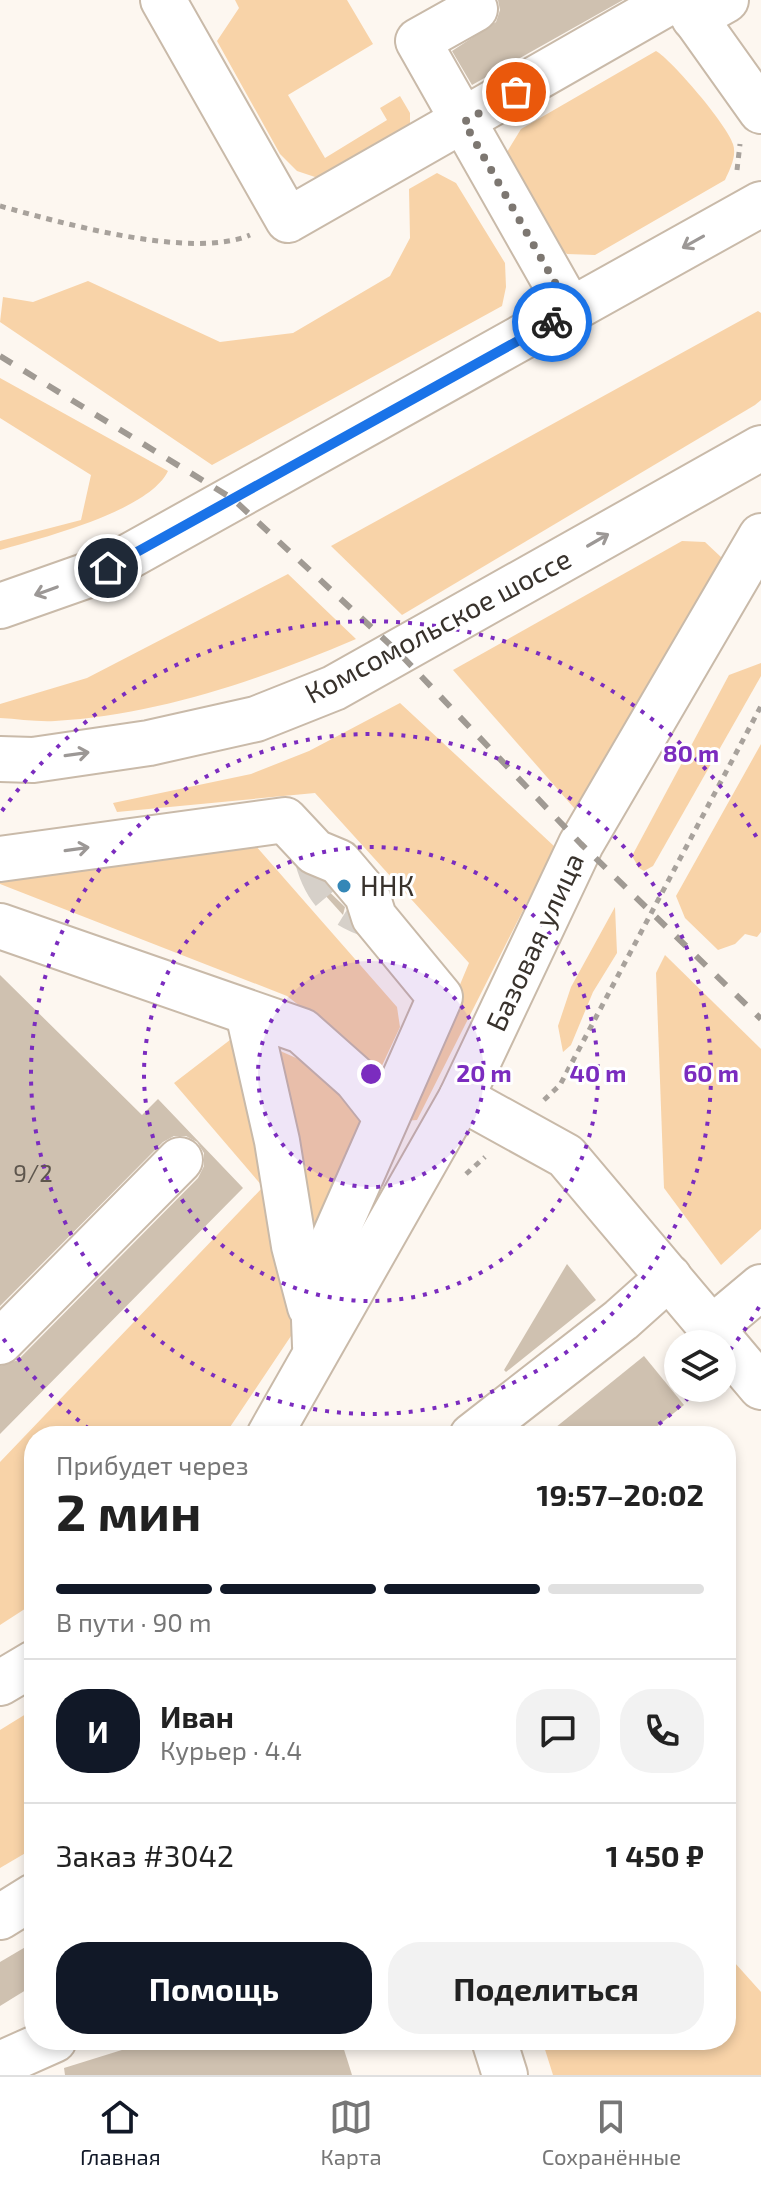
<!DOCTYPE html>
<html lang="ru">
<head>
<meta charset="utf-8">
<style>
  :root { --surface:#fff; --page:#f2f2f2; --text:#222; --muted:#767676; --line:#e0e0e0; --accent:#111827 }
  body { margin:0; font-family:"Exo 2",sans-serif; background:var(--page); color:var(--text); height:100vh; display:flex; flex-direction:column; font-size:30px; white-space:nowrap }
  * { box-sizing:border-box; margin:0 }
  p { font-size:26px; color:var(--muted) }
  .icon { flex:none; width:44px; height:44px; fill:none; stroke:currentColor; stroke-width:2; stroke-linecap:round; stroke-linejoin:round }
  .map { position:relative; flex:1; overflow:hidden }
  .drawer { position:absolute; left:24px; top:1426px; width:712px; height:624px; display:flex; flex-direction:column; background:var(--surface); border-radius:32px; box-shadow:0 4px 12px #0003 }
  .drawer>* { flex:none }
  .tools { position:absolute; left:664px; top:1330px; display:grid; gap:16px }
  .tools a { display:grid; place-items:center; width:72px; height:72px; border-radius:50%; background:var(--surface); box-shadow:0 4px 12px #0003; font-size:40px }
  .pin { position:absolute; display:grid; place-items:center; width:68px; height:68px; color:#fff; margin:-34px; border:4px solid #fff; border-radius:50%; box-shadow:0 2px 8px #0007 }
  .courier { position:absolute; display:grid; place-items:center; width:80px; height:80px; margin:-40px; border:6px solid #1a73e8; border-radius:50%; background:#fff; color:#222; box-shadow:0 2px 10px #0007 }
  .headline em { font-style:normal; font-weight:700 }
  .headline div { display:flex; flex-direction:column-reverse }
  .headline { display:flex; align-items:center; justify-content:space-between; height:136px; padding:0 32px }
  h1 { font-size:52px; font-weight:700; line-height:60px }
  .bar { display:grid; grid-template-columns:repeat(4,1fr); gap:12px 8px; align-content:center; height:96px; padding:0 32px }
  .bar i { height:10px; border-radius:6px; background:var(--line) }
  .bar .selected { background:var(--accent) }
  .bar p { grid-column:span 4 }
  .line { display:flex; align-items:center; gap:20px; padding:0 32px; border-top:2px solid var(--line) }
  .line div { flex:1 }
  .round { display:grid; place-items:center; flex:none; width:84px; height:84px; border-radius:32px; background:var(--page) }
  .cta { display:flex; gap:16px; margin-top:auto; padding:16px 32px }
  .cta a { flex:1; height:92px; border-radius:32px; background:var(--accent); color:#fff; font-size:32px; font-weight:700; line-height:92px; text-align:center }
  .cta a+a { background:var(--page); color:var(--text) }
  .tabs { display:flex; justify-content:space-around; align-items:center; height:112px; border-top:2px solid var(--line); background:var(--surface); font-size:22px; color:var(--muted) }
  .tabs a { display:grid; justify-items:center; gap:4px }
  .tabs .selected { color:var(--accent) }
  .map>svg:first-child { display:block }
  .green { fill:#f8d3a8 }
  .building { fill:#cfc1b0 }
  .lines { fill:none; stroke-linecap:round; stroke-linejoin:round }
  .minor-tunnel { stroke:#d6d0c9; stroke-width:44; stroke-dasharray:44 22; stroke-linecap:butt }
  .minor-casing { stroke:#c9baa9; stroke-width:48 }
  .major-casing { stroke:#c9baa9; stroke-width:48 }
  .path { stroke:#a8a29c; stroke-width:5; stroke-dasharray:6 6; stroke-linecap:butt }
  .minor { stroke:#fff; stroke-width:44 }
  .major { stroke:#fff; stroke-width:44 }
  .rail { stroke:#a09a93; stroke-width:6; stroke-dasharray:14 14; stroke-linecap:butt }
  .oneway { stroke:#9c9896 }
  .done { stroke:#7d7771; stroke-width:8; stroke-dasharray:0 14.4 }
  .route { stroke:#1a73e8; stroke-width:10 }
  .ring { fill:none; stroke:#7b2cbf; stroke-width:4; stroke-dasharray:4 8 }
  .poi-dot { fill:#3487b7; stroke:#fff; stroke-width:3 }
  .labels { text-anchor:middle; stroke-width:6; stroke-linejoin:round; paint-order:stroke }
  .number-label { font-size:24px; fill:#5e564d }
  .street-label { font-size:28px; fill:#38322c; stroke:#fff }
  .poi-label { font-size:28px; fill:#38322c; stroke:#fff; text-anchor:start }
  .centre { fill:#7b2cbf; stroke:#fff; stroke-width:4 }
  .ring-label { font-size:24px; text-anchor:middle; font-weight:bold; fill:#7b2cbf; stroke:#fff; stroke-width:6; stroke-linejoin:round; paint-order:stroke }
</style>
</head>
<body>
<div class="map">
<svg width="761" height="2075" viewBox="0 0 761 2075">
  <rect width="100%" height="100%" fill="#fdf7f0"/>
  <!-- green -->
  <g class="green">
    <path d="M235 0H347L373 44 288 95 325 158 387 120 380 108 400 96 410 113V123L401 135 330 176 315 177 297 171 280 154 217 41 239 8Z"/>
    <path d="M656 51C672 60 728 126 733 144 737 156 730 169 725 180L595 255 567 254 544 235 512 179 507 152 521 129Z"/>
    <path d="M437 173 456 183 505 263 506 287 502 306 212 465 0 322 3 297 33 302 88 281 220 342 293 333 390 276 410 238 409 189Z"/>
    <path d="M758 311 761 313V400L755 405 402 615 331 546Z"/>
    <path d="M0 378 168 471C149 511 42 538 0 550V541L81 520 91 475 0 418Z"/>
    <path d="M682 541 705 542 722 558 718 576 582 817 453 670Z"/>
    <path d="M288 574 356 639C262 679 158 715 55 721 37 722 18 719 0 718V704L87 678Z"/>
    <path d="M761 663V676L653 866 644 871 639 868 632 856 729 675Z"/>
    <path d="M400 703 555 847 417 1120 403 1121 469 963 315 793 117 812 113 803 251 774 309 751Z"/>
    <path d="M761 744V932L757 937 745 934 735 944 718 950 685 918 676 896Z"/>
    <path d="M255 845 397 1007 400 1027 379 1072 359 1052 287 996 0 884V874Z"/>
    <path d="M615 907 617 953 593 992 571 1045 563 1052 558 1026 571 987Z"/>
    <path d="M665 955 761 1049V1229L721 1265 664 1188 656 973Z"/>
    <path d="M239 1033 319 1068 358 1103 360 1132 299 1324 224 1436H34V1603L0 1625V1462L263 1187 174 1083Z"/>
    <path d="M34 1709V1848L0 1868V1730Z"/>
    <path d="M726 1953 761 1992V2075H553L542 2040H726Z"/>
  </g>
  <!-- building -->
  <g class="building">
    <path d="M498 0H623L472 85 452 51 496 22 500 10Z"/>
    <path d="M318 881 345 907 343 915 315 884Z"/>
    <path d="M0 975 142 1115 158 1099 243 1188 0 1434V1366L18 1360 198 1178 204 1166V1153L197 1142 186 1136H174L163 1142 0 1306Z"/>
    <path d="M567 1264 596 1300 506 1372 504 1370Z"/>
    <path d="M644 1356 684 1405 645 1436H545Z"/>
    <path d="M34 1942V1985L0 2006V1962Z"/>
    <path d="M154 2040H341L352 2075H65L64 2068Z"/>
  </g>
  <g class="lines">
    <!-- minor-tunnel -->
    <path class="minor-tunnel" d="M315 852C323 888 339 906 374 917"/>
    <defs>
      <g id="minor">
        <path d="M163 0 288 220 673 0"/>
        <path d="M682 0 761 111"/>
        <path d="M475 9 418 41 571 311"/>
        <path d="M694 18 726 0"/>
        <path d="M0 859 285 820 315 852 339 862 367 895 374 917 440 997 325 1258 314 1320 315 1346"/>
        <path d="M0 926 302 1031 356 1079 386 1117"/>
        <path d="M248 1013 277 1141 294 1246 310 1307"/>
        <path d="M461 1098 566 1156 761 1387"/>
        <path d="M712 1328 761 1287"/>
        <path d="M0 1342 180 1160"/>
        <path d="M269 1436 461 1098 581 844 761 536"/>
        <path d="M472 1436 621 1320 669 1277"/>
        <path d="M0 1683 34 1663"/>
        <path d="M0 1917 34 1896"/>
        <path d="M494 2040 505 2075"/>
        <path d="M0 2064 54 2040"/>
      </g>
      <g id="major">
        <path d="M0 606 108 568 761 204"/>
        <path d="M0 759 33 760 149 743 256 719 334 688 761 448"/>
      </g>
    </defs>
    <!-- minor casing -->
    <use href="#minor" class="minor-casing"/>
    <!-- major casing -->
    <use href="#major" class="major-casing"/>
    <!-- path -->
    <g class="path">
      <path d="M737 170 740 144"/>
      <path d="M0 206C62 223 191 260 250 235"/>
      <path d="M544 1100 560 1085 761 706"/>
      <path d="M466 1174 485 1157"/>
    </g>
    <!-- minor -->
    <use href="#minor" class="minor"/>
    <!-- major -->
    <use href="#major" class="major"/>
    <!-- rail -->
    <path class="rail" d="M0 356 233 499 399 653 581 844 761 1019"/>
  </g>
  <!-- one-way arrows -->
  <defs><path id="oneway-shaft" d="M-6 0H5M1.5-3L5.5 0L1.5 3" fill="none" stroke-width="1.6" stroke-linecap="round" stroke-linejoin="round" transform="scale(2)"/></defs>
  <g class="oneway">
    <use href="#oneway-shaft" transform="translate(693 242) rotate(151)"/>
    <use href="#oneway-shaft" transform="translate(598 540) rotate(-30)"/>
    <use href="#oneway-shaft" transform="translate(46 591) rotate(160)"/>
    <use href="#oneway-shaft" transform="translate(77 754) rotate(-8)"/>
    <use href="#oneway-shaft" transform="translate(77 849) rotate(-8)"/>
  </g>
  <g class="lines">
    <!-- done -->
    <path class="done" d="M516 92 464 122 571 311 552 322"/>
    <!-- route -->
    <path class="route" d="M108 568 552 322"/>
  </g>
  <!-- distance rings -->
  <circle cx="371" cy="1074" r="113" fill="#7b2cbf" fill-opacity=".12"/>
  <g class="ring">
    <circle cx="371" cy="1074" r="113"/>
    <circle cx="371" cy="1074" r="227"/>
    <circle cx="371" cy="1074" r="340"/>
    <path d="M759 1307A453 453 0 0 1 723 1359M697 1389A453 453 0 0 1 644 1436M98 1436A453 453 0 0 1 2 1337M2 811A453 453 0 0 1 759 841"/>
  </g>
  <!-- markers -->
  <circle class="poi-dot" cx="344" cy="886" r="8"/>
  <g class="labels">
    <!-- number labels -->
    <g class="number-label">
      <text x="33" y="1182">9/2</text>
    </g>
    <!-- street labels -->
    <g class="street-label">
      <text transform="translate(438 626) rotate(-28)" y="10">Комсомольское шоссе</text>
      <text transform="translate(535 942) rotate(-65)" y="10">Базовая улица</text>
    </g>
    <!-- poi labels -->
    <g class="poi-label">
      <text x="360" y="896">ННК</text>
    </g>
  </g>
  <circle cx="371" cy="1074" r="12" class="centre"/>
  <g class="ring-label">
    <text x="691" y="762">80 m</text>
    <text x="484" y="1082">20 m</text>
    <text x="598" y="1082">40 m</text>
    <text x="711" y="1082">60 m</text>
  </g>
</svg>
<div class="tools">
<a><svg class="icon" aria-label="layers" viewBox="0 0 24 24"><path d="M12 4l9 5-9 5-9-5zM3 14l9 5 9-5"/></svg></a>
</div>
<div class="pin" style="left:516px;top:92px;background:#ea580c"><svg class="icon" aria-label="bag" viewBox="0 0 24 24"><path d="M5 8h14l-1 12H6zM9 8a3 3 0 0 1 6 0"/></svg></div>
<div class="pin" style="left:108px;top:568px;background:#1f2937"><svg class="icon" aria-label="home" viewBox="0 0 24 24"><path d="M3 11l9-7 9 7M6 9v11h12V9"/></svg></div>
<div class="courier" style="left:552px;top:322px"><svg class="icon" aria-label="bike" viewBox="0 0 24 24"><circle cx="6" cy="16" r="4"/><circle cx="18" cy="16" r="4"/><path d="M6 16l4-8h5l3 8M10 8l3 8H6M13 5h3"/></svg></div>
<section class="drawer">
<div class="headline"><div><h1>2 мин</h1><p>Прибудет через</p></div><em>19:57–20:02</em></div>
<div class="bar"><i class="selected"></i><i class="selected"></i><i class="selected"></i><i></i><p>В пути · 90 m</p></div>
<div class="line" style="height:144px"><b class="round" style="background:var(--accent);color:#fff">И</b><div><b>Иван</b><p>Курьер · 4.4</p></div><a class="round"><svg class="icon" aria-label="chat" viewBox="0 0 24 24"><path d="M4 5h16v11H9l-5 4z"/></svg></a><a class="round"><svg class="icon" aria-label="phone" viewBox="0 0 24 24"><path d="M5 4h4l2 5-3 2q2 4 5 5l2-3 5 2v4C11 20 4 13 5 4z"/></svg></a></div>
<div class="line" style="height:104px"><div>Заказ #3042</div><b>1 450 ₽</b></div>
<div class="cta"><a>Помощь</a><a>Поделиться</a></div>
</section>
</div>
<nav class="tabs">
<a class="selected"><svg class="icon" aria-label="home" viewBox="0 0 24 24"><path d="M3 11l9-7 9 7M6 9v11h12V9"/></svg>Главная</a>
<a><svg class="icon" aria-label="map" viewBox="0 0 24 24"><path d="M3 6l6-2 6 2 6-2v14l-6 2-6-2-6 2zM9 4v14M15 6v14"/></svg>Карта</a>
<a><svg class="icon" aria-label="saved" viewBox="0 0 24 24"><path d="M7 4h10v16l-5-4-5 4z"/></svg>Сохранённые</a>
</nav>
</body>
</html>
